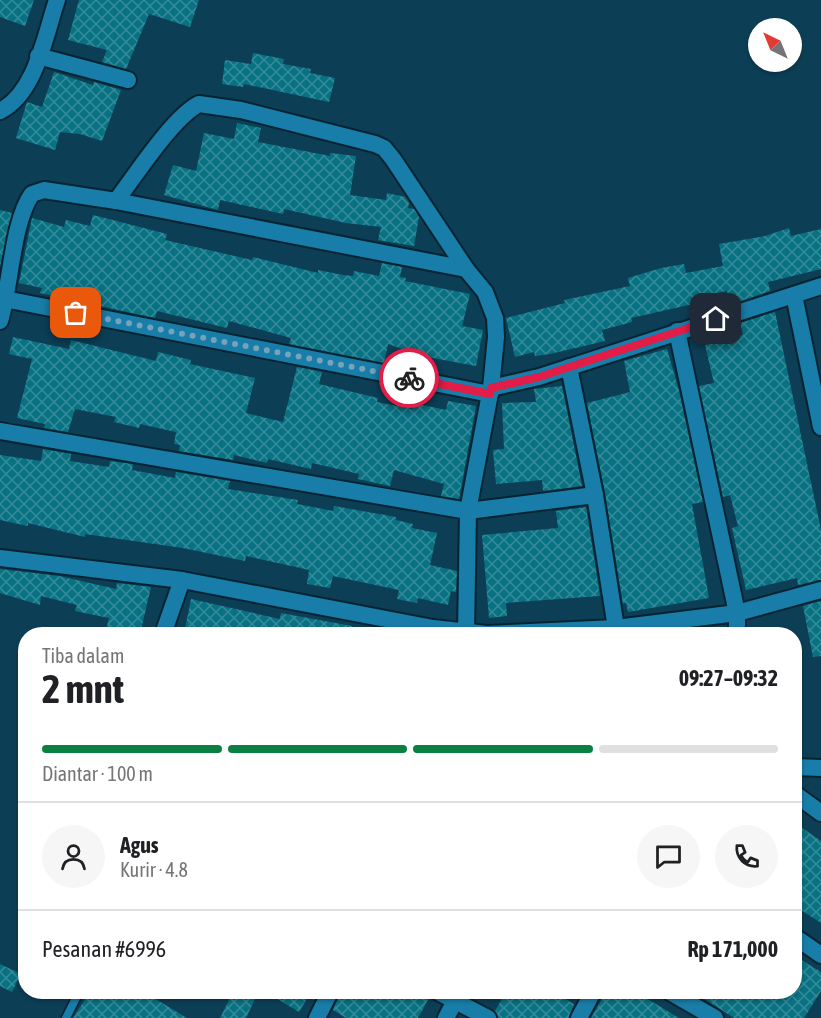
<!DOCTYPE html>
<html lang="id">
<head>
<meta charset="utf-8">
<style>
  :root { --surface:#fff; --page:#f6f6f6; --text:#202124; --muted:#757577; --line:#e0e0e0; --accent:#0b8043 }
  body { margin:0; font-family:"Asap Condensed",sans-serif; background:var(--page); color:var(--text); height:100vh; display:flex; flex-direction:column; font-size:22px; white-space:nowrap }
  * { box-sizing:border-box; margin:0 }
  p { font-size:20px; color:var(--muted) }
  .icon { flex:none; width:33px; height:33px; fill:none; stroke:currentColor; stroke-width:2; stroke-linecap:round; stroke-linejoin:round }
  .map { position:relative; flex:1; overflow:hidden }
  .drawer { position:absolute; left:18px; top:627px; width:784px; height:372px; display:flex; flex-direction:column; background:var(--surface); border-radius:24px; box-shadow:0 2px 4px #0004 }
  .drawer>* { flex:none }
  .needle { width:39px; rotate:317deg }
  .controls { position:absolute; left:748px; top:18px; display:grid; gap:12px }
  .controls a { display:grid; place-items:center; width:54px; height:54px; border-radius:50%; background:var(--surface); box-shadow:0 2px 4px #0004; font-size:30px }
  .pin { position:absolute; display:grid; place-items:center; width:51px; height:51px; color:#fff; margin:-26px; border-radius:12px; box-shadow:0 3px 9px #0006 }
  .courier { position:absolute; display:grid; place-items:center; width:60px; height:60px; margin:-30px; border:4px solid #e11d48; border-radius:50%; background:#fff; color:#222; box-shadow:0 2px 8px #0007 }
  .headline em { font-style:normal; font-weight:700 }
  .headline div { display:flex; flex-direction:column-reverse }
  .headline { display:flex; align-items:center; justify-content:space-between; height:102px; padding:0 24px }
  h1 { font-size:39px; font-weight:700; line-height:45px }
  .bar { display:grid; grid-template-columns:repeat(4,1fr); gap:9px 6px; align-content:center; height:72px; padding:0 24px }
  .bar i { height:8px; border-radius:4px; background:var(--line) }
  .bar .on { background:var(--accent) }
  .bar p { grid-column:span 4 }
  .line { display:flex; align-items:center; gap:15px; padding:0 24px; border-top:2px solid var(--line) }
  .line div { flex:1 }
  .round { display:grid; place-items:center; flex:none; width:63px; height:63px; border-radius:32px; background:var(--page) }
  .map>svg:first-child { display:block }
  .building { fill:url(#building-cross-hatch) }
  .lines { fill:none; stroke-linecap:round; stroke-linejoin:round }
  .service-casing { stroke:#072432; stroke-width:11 }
  .minor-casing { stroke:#072432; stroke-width:20 }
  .service { stroke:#187da8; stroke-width:8 }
  .minor { stroke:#187da8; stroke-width:16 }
  .done { stroke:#76a2ba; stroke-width:6; stroke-dasharray:0 10.8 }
  .route { stroke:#e11d48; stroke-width:8 }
</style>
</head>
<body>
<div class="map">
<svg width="821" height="1018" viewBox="0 0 821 1018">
  <defs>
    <pattern id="building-cross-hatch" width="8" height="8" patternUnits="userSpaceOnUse" patternTransform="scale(1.5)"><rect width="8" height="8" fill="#087182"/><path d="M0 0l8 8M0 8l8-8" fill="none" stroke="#358b9a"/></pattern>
  </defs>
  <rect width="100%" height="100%" fill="#0c3f56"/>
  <!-- building -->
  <g class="building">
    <path d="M0 0H34L25 26 0 17Z"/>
    <path d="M79 0H199L190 27 149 14 126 69 102 62 107 50 68 40Z"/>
    <path d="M253 53 284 59 283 64 311 69 310 73 335 78 329 102 244 84 243 87 222 84 225 60 251 64Z"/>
    <path d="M54 72 93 85 94 82 121 90 102 141 80 134 60 132 55 150 16 138 27 102 42 107Z"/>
    <path d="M237 123 261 128 258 142 330 156V153L356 156 350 195 386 200 387 193 405 197 409 203 408 208 414 209 419 217 414 246 378 240 381 227 346 223 284 209 283 214 220 200 218 210 164 195 173 165 196 171 204 133 234 139Z"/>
    <path d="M0 210 12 213 0 267Z"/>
    <path d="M93 215 167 234 165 240 252 260 253 257 318 273V270L343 275 353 276 354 271 379 276 382 263 402 267 400 277 406 278 405 281 470 294 462 326 483 330 476 366 422 356 388 344 384 363 289 344 291 338 229 321 227 328 157 311 155 318 40 293 42 288 19 283 32 218 64 227 66 220 90 226Z"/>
    <path d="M789 228 791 236 821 229V269L768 282 770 291 735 303 729 302 727 291 691 298 693 304 631 318 632 322 602 330 605 341 550 354 535 356 534 352 515 357 506 318 565 303 564 300 630 286 628 278 661 268 684 264 686 273 723 266 719 244 765 236Z"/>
    <path d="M775 312 821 530V580L798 585 797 578 746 590 732 528 738 526 730 495 723 497 699 386 714 383 705 345 743 335 740 323Z"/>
    <path d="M13 337 69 349 71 340 156 361 158 352 191 360 190 364 255 378 246 413 283 422 297 367 322 372 319 384 378 398 377 402 412 409 413 403 446 410 448 401 476 406 459 499 441 496 444 484 394 470 390 486 358 479 359 474 312 463 311 469 268 459 267 463 234 455 233 460 179 451 180 445 174 444 176 432 140 424 139 428 114 422 116 417 75 409 68 432 44 428 45 424 17 418 32 359 9 354Z"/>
    <path d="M667 349 679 391 703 502 692 504 709 598 628 612 626 603 623 604 605 493 587 403 630 392 624 361Z"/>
    <path d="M562 386 582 486 543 491 542 480 496 484 493 450 504 449 502 403 536 402 534 389Z"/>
    <path d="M43 449 71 454 70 461 109 467 110 461 133 464 132 470 175 478 176 472 230 481 228 489 298 500 297 504 333 511 334 506 396 517V520L413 524 412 528 437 533 430 565 457 571 456 592 451 591 448 605 418 598 417 603 397 599 399 590 333 576 330 588 307 584 309 570 246 556 245 561 183 548 85 534V537L28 523V526L0 520V455L41 461Z"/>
    <path d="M586 507 600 596 506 603 507 616 489 618 482 535 558 528 556 511Z"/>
    <path d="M0 569 59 576 116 589 117 583 151 587 140 634H105L109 618 75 611 77 605 41 596 40 605 0 593Z"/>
    <path d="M191 599 280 619 281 613 352 626 351 634H222L205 631 204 634H184Z"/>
    <path d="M821 601V656L813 657 803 606Z"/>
    <path d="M795 823 821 841V923L795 906Z"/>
    <path d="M795 956 821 972V991L804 1018H734L694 992H795Z"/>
    <path d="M0 964 21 974 12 992 0 986Z"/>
    <path d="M90 992H144L187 1018H73Z"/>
    <path d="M233 992H243L256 997 246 1018H220Z"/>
    <path d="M266 992H319L314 1000 308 997 299 1012Z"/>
    <path d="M340 992H421L429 998 418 1018H346L333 1010Z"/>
    <path d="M506 992H569L565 999 574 1004 569 1018H498L495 1011Z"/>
    <path d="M606 992H636L679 1018H591Z"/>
  </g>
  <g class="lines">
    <defs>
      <path id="service" d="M66 1018 79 992"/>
      <g id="minor">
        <path d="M38 56 128 80"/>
        <path d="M0 111C36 93 45 35 57 0"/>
        <path d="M116 201C135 176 173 117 199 104L241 110 375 144 384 148 393 159 466 269 485 292 495 318 496 337 491 388 468 511 466 634"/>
        <path d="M794 295 821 427"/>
        <path d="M0 298 490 394"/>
        <path d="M0 321C11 285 12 222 32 194L44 190 116 201 466 269"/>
        <path d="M677 331 737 613V634"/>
        <path d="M569 367 595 495 616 628"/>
        <path d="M491 388 539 377 821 286"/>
        <path d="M0 431 468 511 595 495"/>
        <path d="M0 558 182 580 433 628 487 634 616 628 737 613 821 590"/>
        <path d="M163 634 182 580"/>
        <path d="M795 767 821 768"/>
        <path d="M795 794 821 813"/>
        <path d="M795 937 821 955"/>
        <path d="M438 992 488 1018"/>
        <path d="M670 992 715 1018"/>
        <path d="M317 1018 330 992"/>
        <path d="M446 1018 455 1001"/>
        <path d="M579 1018 593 992"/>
      </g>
    </defs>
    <!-- service casing -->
    <use href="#service" class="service-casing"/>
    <!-- minor casing -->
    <use href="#minor" class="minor-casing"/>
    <!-- service -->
    <use href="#service" class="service"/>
    <!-- minor -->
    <use href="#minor" class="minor"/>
  </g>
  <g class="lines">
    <!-- done -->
    <path class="done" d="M76 313 409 378"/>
    <!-- route -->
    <path class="route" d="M409 378 490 394 491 388 539 377 716 319"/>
  </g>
</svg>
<div class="controls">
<a><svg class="needle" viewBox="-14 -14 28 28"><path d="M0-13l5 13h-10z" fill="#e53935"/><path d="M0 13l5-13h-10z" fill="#757577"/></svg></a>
</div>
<div class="pin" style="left:76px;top:313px;background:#ea580c"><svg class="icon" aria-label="bag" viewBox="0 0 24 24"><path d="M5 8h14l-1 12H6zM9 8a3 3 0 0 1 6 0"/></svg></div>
<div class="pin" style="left:716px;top:319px;background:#1f2937"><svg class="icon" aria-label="home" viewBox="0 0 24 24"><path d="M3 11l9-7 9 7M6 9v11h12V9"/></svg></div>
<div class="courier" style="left:409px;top:378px"><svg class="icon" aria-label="bike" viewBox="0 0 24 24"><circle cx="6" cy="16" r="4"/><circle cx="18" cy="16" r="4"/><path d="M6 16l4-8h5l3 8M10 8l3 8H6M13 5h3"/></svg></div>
<section class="drawer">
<div class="headline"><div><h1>2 mnt</h1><p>Tiba dalam</p></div><em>09:27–09:32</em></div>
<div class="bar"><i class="on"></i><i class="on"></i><i class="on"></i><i></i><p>Diantar · 100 m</p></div>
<div class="line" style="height:108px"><a class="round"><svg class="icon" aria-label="person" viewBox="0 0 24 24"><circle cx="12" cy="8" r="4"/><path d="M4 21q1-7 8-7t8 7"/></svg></a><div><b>Agus</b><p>Kurir · 4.8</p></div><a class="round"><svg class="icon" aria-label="chat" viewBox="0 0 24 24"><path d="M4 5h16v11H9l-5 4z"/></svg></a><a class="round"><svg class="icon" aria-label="phone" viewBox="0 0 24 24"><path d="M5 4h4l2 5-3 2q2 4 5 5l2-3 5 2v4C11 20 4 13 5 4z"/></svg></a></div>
<div class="line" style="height:78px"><div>Pesanan #6996</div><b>Rp 171,000</b></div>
</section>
</div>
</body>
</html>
